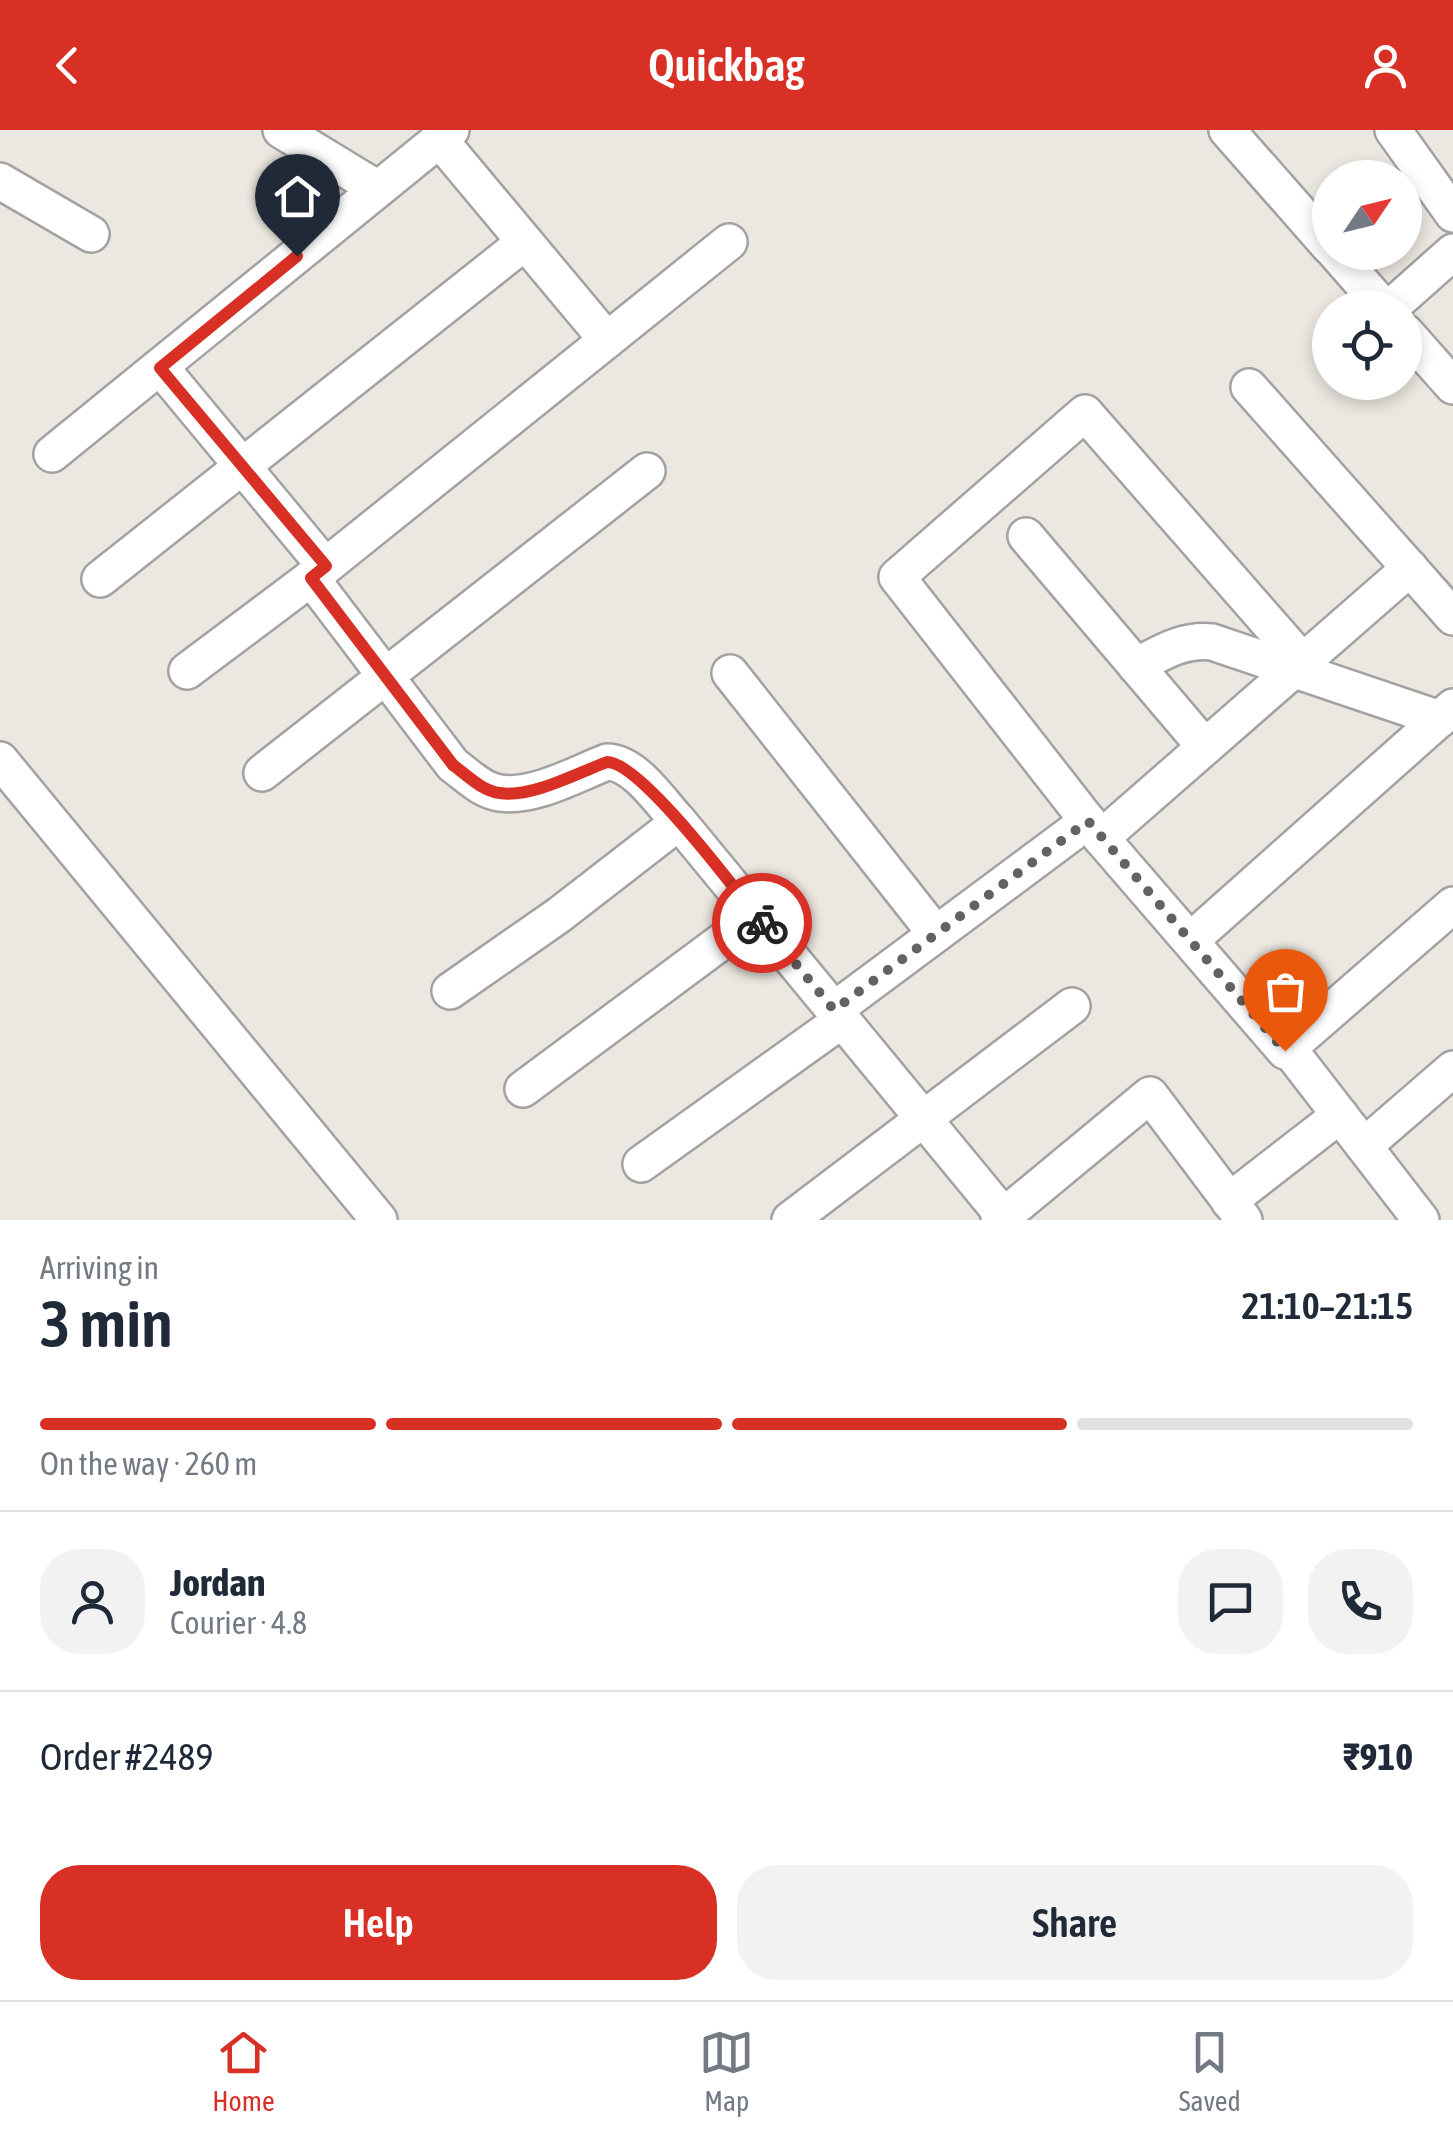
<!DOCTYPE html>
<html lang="en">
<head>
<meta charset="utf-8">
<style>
  :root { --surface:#fff; --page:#f2f2f3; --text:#1f2937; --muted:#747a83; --line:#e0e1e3; --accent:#d93025 }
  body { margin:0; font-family:"Asap Condensed",sans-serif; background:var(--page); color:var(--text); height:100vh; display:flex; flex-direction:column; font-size:38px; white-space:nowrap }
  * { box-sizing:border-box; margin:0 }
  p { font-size:32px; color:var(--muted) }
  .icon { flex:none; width:55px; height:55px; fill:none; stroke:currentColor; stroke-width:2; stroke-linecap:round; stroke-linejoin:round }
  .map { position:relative; height:1090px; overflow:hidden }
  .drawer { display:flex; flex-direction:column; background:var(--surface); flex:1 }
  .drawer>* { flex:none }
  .needle { width:65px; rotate:55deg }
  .buttons { position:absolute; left:1312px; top:30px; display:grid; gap:20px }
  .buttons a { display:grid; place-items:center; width:110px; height:110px; border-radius:50%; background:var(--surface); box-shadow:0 5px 15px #0003; font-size:50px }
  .pin { position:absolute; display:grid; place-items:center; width:85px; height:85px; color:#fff; margin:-102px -42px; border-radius:50% 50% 50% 0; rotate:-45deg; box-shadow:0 0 10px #0007 }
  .pin .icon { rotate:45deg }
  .courier { position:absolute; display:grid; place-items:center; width:100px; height:100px; margin:-50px; border:8px solid #d93025; border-radius:50%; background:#fff; color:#222; box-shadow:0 2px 12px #0007 }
  .summary em { font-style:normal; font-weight:600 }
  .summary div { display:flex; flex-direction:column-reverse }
  .summary { display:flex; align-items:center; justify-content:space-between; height:170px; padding:0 40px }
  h1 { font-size:65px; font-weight:600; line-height:75px }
  .bar { display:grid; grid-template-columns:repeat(4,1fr); gap:15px 10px; align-content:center; height:120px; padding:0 40px }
  .bar i { height:12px; border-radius:8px; background:var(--line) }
  .bar .active { background:var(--accent) }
  .bar p { grid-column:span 4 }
  .line { display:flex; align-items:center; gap:25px; padding:0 40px; border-top:2px solid var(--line) }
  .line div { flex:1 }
  .round { display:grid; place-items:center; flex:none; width:105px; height:105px; border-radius:40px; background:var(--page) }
  .cta { display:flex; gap:20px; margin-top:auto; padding:20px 40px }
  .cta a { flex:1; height:115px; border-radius:40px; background:var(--accent); color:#fff; font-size:40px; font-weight:600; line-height:115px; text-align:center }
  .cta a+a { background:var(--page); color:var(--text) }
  header { display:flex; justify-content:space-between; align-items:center; height:130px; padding:0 40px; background:var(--accent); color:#fff; font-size:45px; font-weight:600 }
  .tabs { display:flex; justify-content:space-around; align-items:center; height:140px; border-top:2px solid var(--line); background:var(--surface); font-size:28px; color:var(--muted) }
  .tabs a { display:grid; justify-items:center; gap:5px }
  .tabs .active { color:var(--accent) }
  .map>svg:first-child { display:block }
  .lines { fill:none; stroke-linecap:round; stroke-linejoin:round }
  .minor-casing { stroke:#a2a2a2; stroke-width:40 }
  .minor { stroke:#fff; stroke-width:35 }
  .done { stroke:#646260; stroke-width:10; stroke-dasharray:0 18 }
  .route { stroke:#d93025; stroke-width:12 }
</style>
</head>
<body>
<header><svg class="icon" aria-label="back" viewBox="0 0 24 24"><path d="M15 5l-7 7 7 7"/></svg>Quickbag<svg class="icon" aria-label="person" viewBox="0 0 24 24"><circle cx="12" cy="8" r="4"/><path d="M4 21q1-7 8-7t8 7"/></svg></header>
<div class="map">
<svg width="1453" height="1090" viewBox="0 0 1453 1090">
  <rect width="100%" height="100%" fill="#ece7e0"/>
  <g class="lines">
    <defs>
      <g id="minor">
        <path d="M281 0 378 59"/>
        <path d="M1227 0 1330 117"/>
        <path d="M1393 0 1453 84"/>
        <path d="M439 9 607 210"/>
        <path d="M0 51 91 104"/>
        <path d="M1335 122 1384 178"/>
        <path d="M1390 178 1453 122"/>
        <path d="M1405 202 1453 256"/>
        <path d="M161 238 325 436"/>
        <path d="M1249 257 1453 487"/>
        <path d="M52 324 451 0"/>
        <path d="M1026 406 1205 617"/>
        <path d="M311 448 453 635C467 645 482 661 500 663 534 668 576 644 607 632 635 632 661 673 679 692"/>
        <path d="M100 449 525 112"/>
        <path d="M1303 532 1085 283 897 447 1101 708 1285 921 1453 775"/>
        <path d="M1136 536C1161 523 1182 509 1212 512L1440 589"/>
        <path d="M187 541 311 448 729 112"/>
        <path d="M730 543 936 804"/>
        <path d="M0 630 379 1090"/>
        <path d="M262 643 647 341"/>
        <path d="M1101 708 1410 438"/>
        <path d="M1191 810 1453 577"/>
        <path d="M450 861 559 785 679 692 1007 1090"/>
        <path d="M834 880 1088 691"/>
        <path d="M1288 918 1421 1090"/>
        <path d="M523 959 756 786"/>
        <path d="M1364 1016 1453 939"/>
        <path d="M641 1034 842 890"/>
        <path d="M1229 1071 1340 985"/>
        <path d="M790 1090 1072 876"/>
        <path d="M999 1090 1150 965 1244 1090"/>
      </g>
    </defs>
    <!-- minor casing -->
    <use href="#minor" class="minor-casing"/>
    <!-- minor -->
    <use href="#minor" class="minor"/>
  </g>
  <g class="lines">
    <!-- done -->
    <path class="done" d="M762 793 834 880 1088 691 1285 921"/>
    <!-- route -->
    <path class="route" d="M297 126 160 238 326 436 311 448 453 635C467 645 482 661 500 663 531 668 578 643 607 632 641 632 737 762 762 793"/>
  </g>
</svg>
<div class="buttons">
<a><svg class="needle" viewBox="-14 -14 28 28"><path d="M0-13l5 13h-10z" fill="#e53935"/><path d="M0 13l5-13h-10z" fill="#747a83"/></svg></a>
<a><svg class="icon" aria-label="locate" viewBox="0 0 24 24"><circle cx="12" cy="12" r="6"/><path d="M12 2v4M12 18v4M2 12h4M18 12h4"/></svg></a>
</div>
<div class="pin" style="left:1285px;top:921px;background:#ea580c"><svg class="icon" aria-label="bag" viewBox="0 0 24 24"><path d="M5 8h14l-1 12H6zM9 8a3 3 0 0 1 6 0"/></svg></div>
<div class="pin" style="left:297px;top:126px;background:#1f2937"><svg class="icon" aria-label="home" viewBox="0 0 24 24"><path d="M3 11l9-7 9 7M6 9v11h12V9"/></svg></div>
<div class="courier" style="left:762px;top:793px"><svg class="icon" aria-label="bike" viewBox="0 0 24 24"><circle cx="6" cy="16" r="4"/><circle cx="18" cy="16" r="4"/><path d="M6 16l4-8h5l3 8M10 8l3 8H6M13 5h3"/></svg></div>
</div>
<section class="drawer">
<div class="summary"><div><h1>3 min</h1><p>Arriving in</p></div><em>21:10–21:15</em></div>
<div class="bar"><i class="active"></i><i class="active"></i><i class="active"></i><i></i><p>On the way · 260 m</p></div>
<div class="line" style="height:180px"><a class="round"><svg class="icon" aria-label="person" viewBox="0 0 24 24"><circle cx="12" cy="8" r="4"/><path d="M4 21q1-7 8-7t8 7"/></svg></a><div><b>Jordan</b><p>Courier · 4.8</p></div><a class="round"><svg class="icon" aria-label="chat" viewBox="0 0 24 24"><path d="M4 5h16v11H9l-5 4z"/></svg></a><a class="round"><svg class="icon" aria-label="phone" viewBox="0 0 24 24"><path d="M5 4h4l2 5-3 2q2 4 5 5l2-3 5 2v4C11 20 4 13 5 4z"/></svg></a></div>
<div class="line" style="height:130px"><div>Order #2489</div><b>₹910</b></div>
<div class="cta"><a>Help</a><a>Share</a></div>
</section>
<nav class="tabs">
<a class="active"><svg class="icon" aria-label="home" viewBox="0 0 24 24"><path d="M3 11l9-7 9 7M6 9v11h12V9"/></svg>Home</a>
<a><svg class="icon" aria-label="map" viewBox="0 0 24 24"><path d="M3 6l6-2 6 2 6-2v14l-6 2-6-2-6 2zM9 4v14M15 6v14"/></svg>Map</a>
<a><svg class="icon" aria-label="saved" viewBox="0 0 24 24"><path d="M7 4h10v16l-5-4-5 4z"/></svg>Saved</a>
</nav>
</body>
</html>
